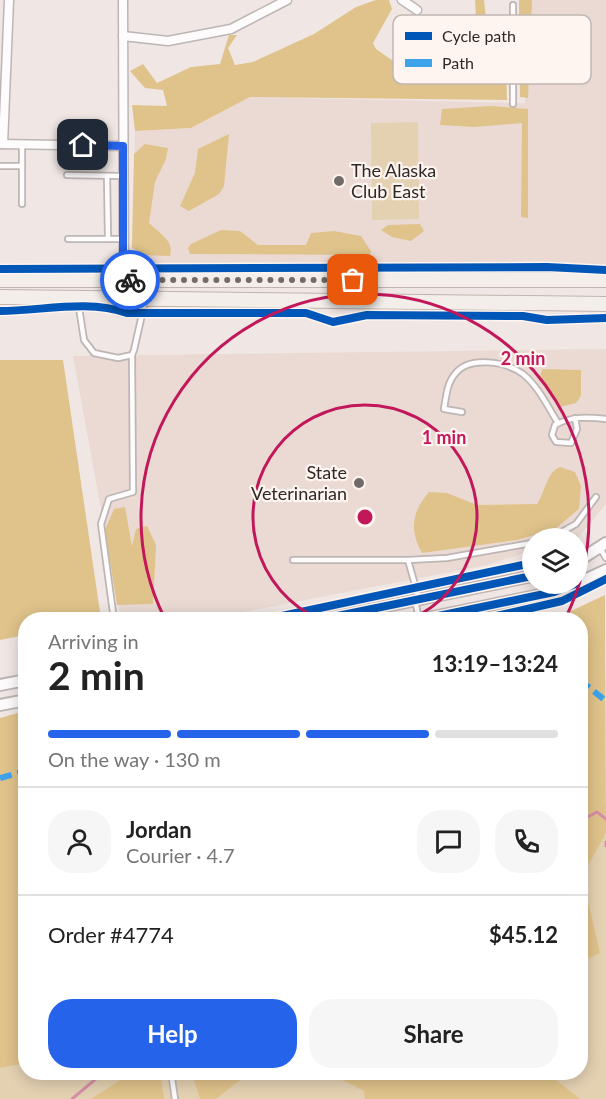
<!DOCTYPE html>
<html lang="en">
<head>
<meta charset="utf-8">
<style>
  :root { --surface:#fff; --page:#f6f6f6; --text:#222; --muted:#767676; --line:#e0e0e0; --accent:#2563eb }
  body { margin:0; font-family:Lato,sans-serif; background:var(--page); color:var(--text); height:100vh; display:flex; flex-direction:column; font-size:22px; white-space:nowrap }
  * { box-sizing:border-box; margin:0 }
  p { font-size:20px; color:var(--muted) }
  .icon { flex:none; width:33px; height:33px; fill:none; stroke:currentColor; stroke-width:2; stroke-linecap:round; stroke-linejoin:round }
  .map { position:relative; flex:1; overflow:hidden }
  .details { position:absolute; left:18px; top:612px; width:570px; height:468px; display:flex; flex-direction:column; background:var(--surface); border-radius:24px; box-shadow:0 3px 15px #0003 }
  .details>* { flex:none }
  .tools { position:absolute; left:522px; top:528px; display:grid; gap:12px }
  .tools a { display:grid; place-items:center; width:66px; height:66px; border-radius:50%; background:var(--surface); box-shadow:0 3px 15px #0003; font-size:30px }
  .pin { position:absolute; display:grid; place-items:center; width:51px; height:51px; color:#fff; margin:-26px; border-radius:12px; box-shadow:0 3px 9px #0006 }
  .courier { position:absolute; display:grid; place-items:center; width:60px; height:60px; margin:-30px; border:4px solid #2563eb; border-radius:50%; background:#fff; color:#222; box-shadow:0 2px 8px #0007 }
  .overview em { font-style:normal; font-weight:700 }
  .overview div { display:flex; flex-direction:column-reverse }
  .overview { display:flex; align-items:center; justify-content:space-between; height:102px; padding:0 30px }
  h1 { font-size:39px; font-weight:700; line-height:45px }
  .bar { display:grid; grid-template-columns:repeat(4,1fr); gap:9px 6px; align-content:center; height:72px; padding:0 30px }
  .bar i { height:8px; border-radius:4px; background:var(--line) }
  .bar .active { background:var(--accent) }
  .bar p { grid-column:span 4 }
  .line { display:flex; align-items:center; gap:15px; padding:0 30px; border-top:2px solid var(--line) }
  .line div { flex:1 }
  .round { display:grid; place-items:center; flex:none; width:63px; height:63px; border-radius:24px; background:var(--page) }
  .cta { display:flex; gap:12px; margin-top:auto; padding:12px 30px }
  .cta a { flex:1; height:69px; border-radius:24px; background:var(--accent); color:#fff; font-size:24px; font-weight:700; line-height:69px; text-align:center }
  .cta a+a { background:var(--page); color:var(--text) }
  .map>svg:first-child { display:block }
  .built { fill:#ebdad4 }
  .green { fill:#e4d1b2 }
  .forest { fill:#e0c38b }
  .lines { fill:none; stroke-linecap:round; stroke-linejoin:round }
  .stream { stroke:#d590a7; stroke-width:3 }
  .service-casing { stroke:#bdb6b4; stroke-width:8 }
  .minor-casing { stroke:#bdb6b4; stroke-width:11 }
  .tertiary-casing { stroke:#bdb6b4; stroke-width:14 }
  .primary-casing { stroke:#c0b4ac; stroke-width:16 }
  .service { stroke:#fdfbfb; stroke-width:4.5 }
  .minor { stroke:#fdfbfb; stroke-width:8 }
  .tertiary { stroke:#fdfbfb; stroke-width:10 }
  .primary { stroke:#f3eeea; stroke-width:14 }
  .quiet { stroke:#3ea3eb; stroke-width:6; stroke-dasharray:12 6; stroke-linecap:butt }
  .cycleway-casing { stroke:#fef4f0; stroke-width:11 }
  .cycleway { stroke:#0057b8; stroke-width:8 }
  .done { stroke:#736b68; stroke-width:6; stroke-dasharray:0 10.8 }
  .route { stroke:#2563eb; stroke-width:8 }
  .ring { fill:none; stroke:#c2185b; stroke-width:3 }
  .poi-dot { fill:#736b68; stroke:#fef4f0; stroke-width:2 }
  .labels { text-anchor:middle; stroke-width:4.5; stroke-linejoin:round; paint-order:stroke }
  .poi-label { font-size:18px; fill:#2f2826; stroke:#fef4f0; text-anchor:start }
  .key { fill:#fef4f0; stroke:#c0b7b3; stroke-width:1.5 }
  .key-label { font-size:16px; fill:#2f2826 }
  .centre { fill:#c2185b; stroke:#fef4f0; stroke-width:3 }
  .ring-label { font-size:18px; text-anchor:middle; font-weight:bold; fill:#c2185b; stroke:#fef4f0; stroke-width:4.5; stroke-linejoin:round; paint-order:stroke }
</style>
</head>
<body>
<div class="map">
<svg width="606" height="1099" viewBox="0 0 606 1099">
  <rect width="100%" height="100%" fill="#f0e7e4"/>
  <!-- built -->
  <g class="built">
    <path d="M531 0H606V266L529 264 522 273 131 271 135 131 191 128 250 97 525 103Z"/>
    <path d="M606 349V504L579 537 532 538V551L487 565 207 619H121L73 356Z"/>
  </g>
  <!-- green -->
  <g class="green">
    <path d="M418 122 419 219 372 220 371 123Z"/>
    <path d="M580 636 606 807V1099H0V745L25 740 26 1072H580Z"/>
  </g>
  <!-- forest -->
  <g class="forest">
    <path d="M376 0H389L392 9 373 43 376 49 396 63H400L403 78 447 80 454 66 478 54C473 38 477 18 475 0H484L486 20 499 22 505 31 507 100 250 97 191 128 135 131 132 105 167 106 163 90 145 88 130 71 143 64 157 83 191 67 220 64 229 35H237L228 48 235 65 253 62 314 34 356 7Z"/>
    <path d="M519 0H532L528 98 520 97Z"/>
    <path d="M491 106 528 109V218L521 217 522 123 475 127 440 125 442 109Z"/>
    <path d="M229 134 224 186 219 194 189 211 180 206 195 173 198 149Z"/>
    <path d="M145 144 168 148 166 159 155 182 149 223C159 233 175 241 170 256L143 255 132 247 134 154Z"/>
    <path d="M420 224 424 231 411 241 392 237 381 230 388 225Z"/>
    <path d="M221 230 240 231 258 245H306L311 233 334 231 361 236 371 251 370 255 190 254 188 248 191 244Z"/>
    <path d="M0 360H63L100 612 88 619 26 620 25 635 0 640Z"/>
    <path d="M542 369 581 370V396L576 403 559 407 540 378Z"/>
    <path d="M560 467 575 472 581 486 579 509 555 529 517 540 422 553C409 530 412 512 429 492L447 493 477 505 537 504C545 493 547 471 560 467Z"/>
    <path d="M125 507 132 546 136 529 147 526 156 545 153 604 117 605 105 530 114 509Z"/>
    <path d="M605 595 606 833 582 876 600 953 581 962 580 620 545 619 558 617Z"/>
    <path d="M25 711V1063L0 1068V718Z"/>
    <path d="M131 1073H160L164 1099H91Z"/>
    <path d="M192 1073V1072L249 1073 216 1099H200Z"/>
    <path d="M328 1073H547L580 1099H365L364 1091Z"/>
  </g>
  <g class="lines">
    <!-- stream -->
    <g class="stream">
      <path d="M580 821 597 812 606 819"/>
      <path d="M606 842V846"/>
      <path d="M72 1099 104 1072"/>
    </g>
    <defs>
      <g id="service">
        <path d="M513 5V104"/>
        <path d="M22 144V204"/>
        <path d="M0 166H22"/>
        <path d="M67 175 123 176"/>
        <path d="M68 239H108L107 176"/>
        <path d="M108 239H123"/>
        <path d="M78 301 84 340 94 353 118 358 132 355 134 350 145 301"/>
        <path d="M462 412 444 409C446 397 447 383 455 374 469 355 507 362 523 374 538 386 548 407 558 423"/>
        <path d="M575 418 577 429 571 443 556 442 552 435 555 425C571 416 589 417 606 419"/>
        <path d="M551 538 576 524 596 497"/>
        <path d="M600 548 606 558"/>
        <path d="M293 560H408L419 599"/>
        <path d="M408 560 447 558 532 543"/>
        <path d="M415 600 419 619"/>
        <path d="M114 620 101 524 109 499 133 492 132 355"/>
        <path d="M171 1072 175 1099"/>
      </g>
      <g id="minor">
        <path d="M123 0 124 299"/>
        <path d="M402 0 417 10"/>
        <path d="M123 36 168 41 231 29 287 0"/>
        <path d="M0 144 123 146"/>
        <path d="M3 144 9 0"/>
      </g>
      <g id="tertiary">
        <path d="M578 561 606 543"/>
        <path d="M578 583 606 570"/>
        <path d="M318 620 532 576"/>
        <path d="M419 620 554 592 575 584"/>
        <path d="M0 685 26 680"/>
        <path d="M0 705 26 700"/>
      </g>
      <g id="primary">
        <path d="M0 280H606"/>
        <path d="M0 297 606 304"/>
      </g>
    </defs>
    <!-- service casing -->
    <use href="#service" class="service-casing"/>
    <!-- minor casing -->
    <use href="#minor" class="minor-casing"/>
    <!-- tertiary casing -->
    <use href="#tertiary" class="tertiary-casing"/>
    <!-- primary casing -->
    <use href="#primary" class="primary-casing"/>
    <!-- service -->
    <use href="#service" class="service"/>
    <!-- minor -->
    <use href="#minor" class="minor"/>
    <!-- tertiary -->
    <use href="#tertiary" class="tertiary"/>
    <!-- primary -->
    <use href="#primary" class="primary"/>
    <!-- quiet -->
    <g class="quiet">
      <path d="M580 680 606 701"/>
      <path d="M0 778 26 771"/>
    </g>
    <defs>
      <g id="cycleway">
        <path d="M0 269 547 267 606 270"/>
        <path d="M0 311C42 311 87 299 127 313H306L333 322 367 315 523 316 547 320 606 318"/>
        <path d="M263 620 532 563"/>
        <path d="M318 620 532 576"/>
        <path d="M419 620 554 592 575 584"/>
        <path d="M479 620 562 601 606 579"/>
      </g>
    </defs>
    <!-- cycleway casing -->
    <use href="#cycleway" class="cycleway-casing"/>
    <!-- cycleway -->
    <use href="#cycleway" class="cycleway"/>
  </g>
  <g class="lines">
    <!-- done -->
    <path class="done" d="M130 280H353"/>
    <!-- route -->
    <path class="route" d="M83 145 123 146V280H130"/>
  </g>
  <!-- distance rings -->
  <g class="ring">
    <path d="M319 619A112 112 0 1 1 411 619"/>
    <path d="M165 619A224 224 0 1 1 565 619"/>
  </g>
  <!-- markers -->
  <g class="poi-dot">
    <circle cx="339" cy="181" r="6"/>
    <circle cx="359" cy="483" r="6"/>
  </g>
  <g class="labels">
    <!-- poi labels -->
    <g class="poi-label">
      <text x="351" y="177">The Alaska<tspan x="351" dy="21">Club East</tspan></text>
      <text x="347" y="479" text-anchor="end">State<tspan x="347" dy="21">Veterinarian</tspan></text>
    </g>
  </g>
  <!-- legend -->
  <rect x="393" y="15" width="198" height="69" rx="9" class="key"/>
  <rect x="405" y="32" width="27" height="8" fill="#0057b8"/>
  <rect x="405" y="59" width="27" height="8" fill="#3ea3eb"/>
  <g class="key-label">
    <text x="442" y="42">Cycle path</text>
    <text x="442" y="69">Path</text>
  </g>
  <circle cx="365" cy="517" r="9" class="centre"/>
  <g class="ring-label">
    <text x="523" y="365">2 min</text>
    <text x="444" y="444">1 min</text>
  </g>
</svg>
<div class="tools">
<a><svg class="icon" aria-label="layers" viewBox="0 0 24 24"><path d="M12 4l9 5-9 5-9-5zM3 14l9 5 9-5"/></svg></a>
</div>
<div class="pin" style="left:353px;top:280px;background:#ea580c"><svg class="icon" aria-label="bag" viewBox="0 0 24 24"><path d="M5 8h14l-1 12H6zM9 8a3 3 0 0 1 6 0"/></svg></div>
<div class="pin" style="left:83px;top:145px;background:#1f2937"><svg class="icon" aria-label="home" viewBox="0 0 24 24"><path d="M3 11l9-7 9 7M6 9v11h12V9"/></svg></div>
<div class="courier" style="left:130px;top:280px"><svg class="icon" aria-label="bike" viewBox="0 0 24 24"><circle cx="6" cy="16" r="4"/><circle cx="18" cy="16" r="4"/><path d="M6 16l4-8h5l3 8M10 8l3 8H6M13 5h3"/></svg></div>
<section class="details">
<div class="overview"><div><h1>2 min</h1><p>Arriving in</p></div><em>13:19–13:24</em></div>
<div class="bar"><i class="active"></i><i class="active"></i><i class="active"></i><i></i><p>On the way · 130 m</p></div>
<div class="line" style="height:108px"><a class="round"><svg class="icon" aria-label="person" viewBox="0 0 24 24"><circle cx="12" cy="8" r="4"/><path d="M4 21q1-7 8-7t8 7"/></svg></a><div><b>Jordan</b><p>Courier · 4.7</p></div><a class="round"><svg class="icon" aria-label="chat" viewBox="0 0 24 24"><path d="M4 5h16v11H9l-5 4z"/></svg></a><a class="round"><svg class="icon" aria-label="phone" viewBox="0 0 24 24"><path d="M5 4h4l2 5-3 2q2 4 5 5l2-3 5 2v4C11 20 4 13 5 4z"/></svg></a></div>
<div class="line" style="height:78px"><div>Order #4774</div><b>$45.12</b></div>
<div class="cta"><a>Help</a><a>Share</a></div>
</section>
</div>
</body>
</html>
